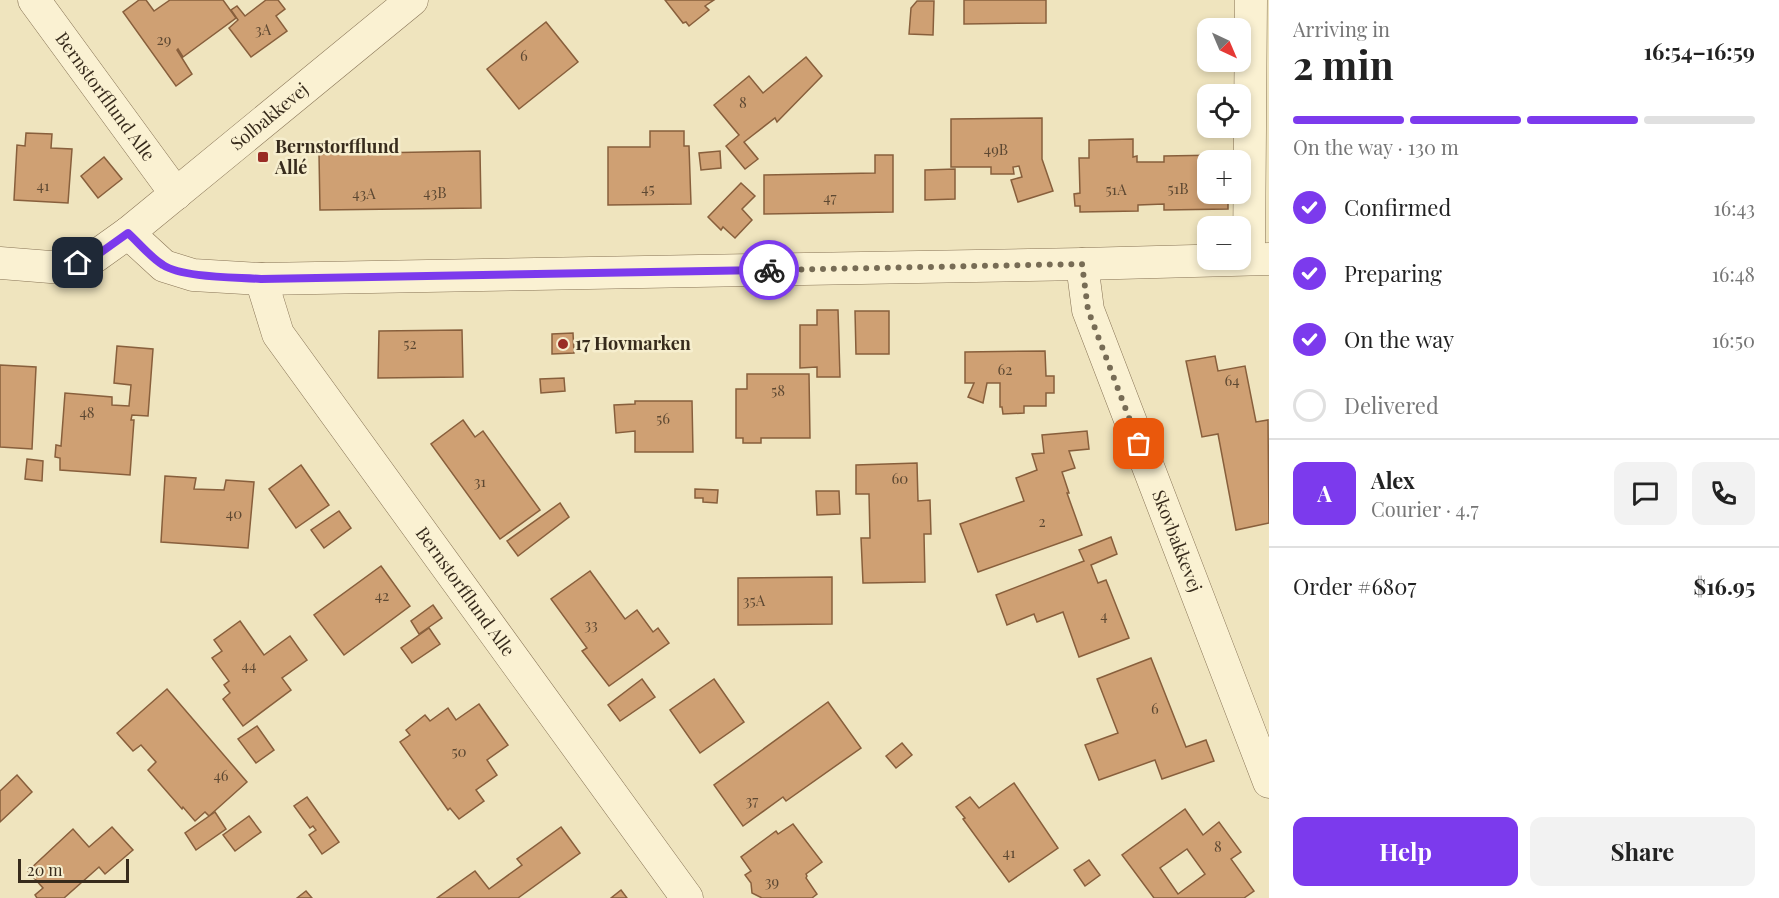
<!DOCTYPE html>
<html lang="en">
<head>
<meta charset="utf-8">
<style>
  :root { --surface:#fff; --page:#f2f2f2; --text:#222; --muted:#767676; --line:#e0e0e0; --accent:#7c3aed }
  body { margin:0; font-family:"Playfair Display",serif; background:var(--page); color:var(--text); height:100vh; display:flex; flex-direction:column; font-size:22px; white-space:nowrap }
  * { box-sizing:border-box; margin:0 }
  p { font-size:20px; color:var(--muted) }
  .icon { flex:none; width:33px; height:33px; fill:none; stroke:currentColor; stroke-width:2; stroke-linecap:round; stroke-linejoin:round }
  .map { position:relative; flex:1; overflow:hidden }
  .sheet { display:flex; flex-direction:column; background:var(--surface); width:510px }
  .sheet>* { flex:none }
  .needle { width:39px; rotate:136deg }
  .fabs { position:absolute; left:1197px; top:18px; display:grid; gap:12px }
  .fabs a { display:grid; place-items:center; width:54px; height:54px; border-radius:12px; background:var(--surface); box-shadow:0 3px 9px #0003; font-size:30px }
  .scale { position:absolute; left:18px; bottom:15px; width:111px; box-sizing:border-box; padding-left:6px; border:3px solid #372b1c; border-top:0; font-size:16px; line-height:21px; white-space:nowrap; color:#372b1c; -webkit-text-stroke:4px #f6eece; paint-order:stroke }
  .pin { position:absolute; display:grid; place-items:center; width:51px; height:51px; color:#fff; margin:-26px; border-radius:12px; box-shadow:0 3px 9px #0006 }
  .courier { position:absolute; display:grid; place-items:center; width:60px; height:60px; margin:-30px; border:4px solid #7c3aed; border-radius:50%; background:#fff; color:#222; box-shadow:0 2px 8px #0007 }
  .head em { font-style:normal; font-weight:700 }
  .head div { display:flex; flex-direction:column-reverse }
  .head { display:flex; align-items:center; justify-content:space-between; height:102px; padding:0 24px }
  h1 { font-size:39px; font-weight:700; line-height:45px }
  .bar { display:grid; grid-template-columns:repeat(4,1fr); gap:9px 6px; align-content:center; height:72px; padding:0 24px }
  .bar i { height:8px; border-radius:4px; background:var(--line) }
  .bar .on { background:var(--accent) }
  .bar p { grid-column:span 4 }
  .line { display:flex; align-items:center; gap:15px; padding:0 24px; border-top:2px solid var(--line) }
  .line div { flex:1 }
  .round { display:grid; place-items:center; flex:none; width:63px; height:63px; border-radius:12px; background:var(--page) }
  ol { padding:0 24px; list-style:none }
  li { display:flex; align-items:center; gap:18px; height:66px }
  li p { margin-inline-start:auto }
  li .icon { padding:6px; border-radius:50%; background:var(--accent); color:#fff; stroke-width:4 }
  li:last-child { color:var(--muted) }
  li i { width:33px; height:33px; border:3px solid var(--line); border-radius:50% }
  .primary-button { display:flex; gap:12px; margin-top:auto; padding:12px 24px }
  .primary-button a { flex:1; height:69px; border-radius:12px; background:var(--accent); color:#fff; font-size:24px; font-weight:700; line-height:69px; text-align:center }
  .primary-button a+a { background:var(--page); color:var(--text) }
  main { display:flex; flex:1; min-height:0 }
  .map>svg:first-child { display:block }
  .building { fill:#cfa073; stroke:#885f3c; stroke-width:1.5; fill-rule:evenodd }
  .lines { fill:none; stroke-linecap:round; stroke-linejoin:round }
  .street-casing { stroke:#887456; stroke-width:33 }
  .street { stroke:#faf1d2; stroke-width:32 }
  .done { stroke:#776c55; stroke-width:6; stroke-dasharray:0 10.8 }
  .route { stroke:#7c3aed; stroke-width:8 }
  .poi-dot { fill:#992c25; stroke:#f6eece; stroke-width:2 }
  .labels { text-anchor:middle; stroke-width:5; stroke-linejoin:round; paint-order:stroke }
  .number-label { font-size:15px; fill:#5d4832 }
  .street-label { font-size:18px; fill:#372b1c; stroke:#f6eece }
  .poi-label { font-size:18px; font-weight:bold; fill:#372b1c; stroke:#f6eece; text-anchor:start }
</style>
</head>
<body>
<main>
<div class="map">
<svg width="1269" height="898" viewBox="0 0 1269 898">
  <rect width="100%" height="100%" fill="#efe4be"/>
  <!-- building -->
  <g class="building">
    <path d="M139 0H146L154 11 170 0H223L236 18 183 57 178 49 177 50 192 74 176 86 123 12Z"/>
    <path d="M266 0H278L285 9 276 16 287 31 251 57 229 28 238 20 231 10 237 6 245 16Z"/>
    <path d="M665 0H714L705 6 709 10 689 26 686 22 683 23Z"/>
    <path d="M964 0H1046V23L964 24Z"/>
    <path d="M917 1H934L933 35 909 34 911 8Z"/>
    <path d="M546 22 578 62 519 109 487 69Z"/>
    <path d="M806 57 822 76 777 122 775 118 744 142 758 159 745 169 726 146 739 135 714 105 749 76 763 93Z"/>
    <path d="M1042 118V159L1053 191 1018 202 1011 180 1022 177 1019 166 1013 167 1014 174H991V167H951V119Z"/>
    <path d="M650 131H684V146H689L691 204 608 205V147H650Z"/>
    <path d="M26 133 52 134 51 148 72 149 68 203 14 200 17 145 25 146Z"/>
    <path d="M1133 139V157L1137 156V162H1164V156L1221 155V160H1208V194H1228V209L1164 210V204L1138 205V211L1080 212V206H1075L1074 194 1080 193 1079 158H1089V140Z"/>
    <path d="M480 151 481 208 320 210 319 154Z"/>
    <path d="M720 151 721 168 701 170 699 153Z"/>
    <path d="M875 155H893V212L764 214V175L875 173Z"/>
    <path d="M104 157 122 179 98 198 81 176Z"/>
    <path d="M955 169V199L925 200V170Z"/>
    <path d="M741 183 755 196 742 209 752 220 735 238 723 227 721 230 708 217Z"/>
    <path d="M817 310H838L840 377H817V367L800 368V325H817Z"/>
    <path d="M855 311H889V354H856Z"/>
    <path d="M462 330 463 377 378 378 379 331Z"/>
    <path d="M573 333 574 353 552 354V334Z"/>
    <path d="M117 346 153 349 148 416 132 415 131 420H134L130 475 60 470V458L55 457 56 445 61 446 65 393 112 397V405L129 406 131 385 114 383Z"/>
    <path d="M1045 351 1046 376H1054V393H1046V406H1024V413L1003 414 1002 407H1000V383H987L983 403 968 397 974 383H965V352Z"/>
    <path d="M1215 356 1218 371 1245 366 1256 422 1268 420 1269 523 1236 530 1218 434 1202 437 1186 361Z"/>
    <path d="M0 365 36 367 32 449 0 447Z"/>
    <path d="M747 374H809L810 438H761V443H743V438H736V389H747Z"/>
    <path d="M564 378 565 391 541 393 540 379Z"/>
    <path d="M635 401H692L693 452H635V431L616 433 614 405 635 404Z"/>
    <path d="M463 420 475 437 483 431 540 510 500 539 431 444Z"/>
    <path d="M1087 431 1089 449 1069 451 1075 468 1062 472 1069 493H1067L1082 535 978 572 960 524 1024 501 1016 478 1037 470 1032 454 1044 453 1042 435Z"/>
    <path d="M27 459 43 461 42 481 25 479Z"/>
    <path d="M917 463 918 501 930 500 931 534H924L925 582 863 583 861 538H870L869 494H856V465Z"/>
    <path d="M301 465 329 505 296 528 269 489Z"/>
    <path d="M165 476 196 478 194 489 224 490 226 480 254 482 248 548 161 542Z"/>
    <path d="M695 489 718 490 717 503 703 502V498H695Z"/>
    <path d="M816 491H839L840 514 817 515Z"/>
    <path d="M560 503 569 517 518 556 507 541Z"/>
    <path d="M339 511 351 528 324 548 311 530Z"/>
    <path d="M1111 537 1117 554 1091 565 1098 583 1106 580 1129 638 1079 657 1063 612 1037 622 1034 614 1007 625 996 595 1084 561 1079 550Z"/>
    <path d="M381 566 410 606 344 655 314 615Z"/>
    <path d="M590 571 625 619 637 610 653 632 658 628 669 643 609 686 582 651 587 648 551 599Z"/>
    <path d="M832 577V624L738 625V578Z"/>
    <path d="M433 605 442 618 419 634 411 621Z"/>
    <path d="M240 621 264 655 290 636 307 660 282 678 291 690 243 726 223 699 230 693 224 685 229 681 212 658 222 651 214 640Z"/>
    <path d="M429 628 440 644 412 663 401 648Z"/>
    <path d="M1151 658 1186 747 1206 740 1214 761 1162 779 1155 760 1099 780 1085 745 1118 733 1097 679Z"/>
    <path d="M642 679 655 697 620 721 608 705Z"/>
    <path d="M714 679 744 722 700 753 670 710Z"/>
    <path d="M167 689 247 782 209 816 205 812 195 821 183 807 182 809 148 770 156 762 141 745 133 751 117 733Z"/>
    <path d="M828 702 861 748 786 801 783 797 743 826 714 785Z"/>
    <path d="M479 704 508 745 487 760 497 775 476 790 484 801 459 819 450 808 448 810 400 742 410 735 406 730 425 715 430 721 448 708 456 720Z"/>
    <path d="M257 726 274 750 256 763 238 739Z"/>
    <path d="M902 743 912 755 896 768 886 756Z"/>
    <path d="M17 775 32 792 0 822V791Z"/>
    <path d="M1014 783 1058 848 1009 882 963 819 965 818 956 807 970 797 979 808Z"/>
    <path d="M307 797 339 842 322 854 309 835 316 830 313 826 310 828 294 806Z"/>
    <path d="M1185 809 1203 835 1219 822 1241 852 1231 859 1254 891 1244 898H1154L1122 855ZM1187 849 1205 874 1178 894 1160 868Z"/>
    <path d="M215 812 226 829 196 850 185 833Z"/>
    <path d="M249 816 261 832 235 851 223 835Z"/>
    <path d="M793 824 822 862 806 874 807 876 806 878 817 894 812 898H762L752 893 751 883 745 875 751 871 741 857 776 831 778 834Z"/>
    <path d="M112 827 133 850 105 874 99 867 64 898H37L35 895 43 888 28 871 73 829 89 847Z"/>
    <path d="M561 827 580 853 518 898H437L475 871 489 889 522 865 517 859Z"/>
    <path d="M1089 860 1100 875 1085 886 1074 870Z"/>
    <path d="M621 890 627 898H611Z"/>
    <path d="M306 891 312 898H297Z"/>
  </g>
  <g class="lines">
    <defs>
      <g id="street">
        <path id="s1" d="M34 0 176 194"/>
        <path d="M128 233 164 266 193 275 261 279 1082 264 1269 259"/>
        <path d="M1249 259 1251 0"/>
        <path id="s2" d="M0 263 63 268 93 258 128 233 412 0"/>
        <path id="s3" d="M1082 264 1088 310 1269 782"/>
        <path id="s4" d="M261 279 278 334 687 898"/>
      </g>
    </defs>
    <!-- street casing -->
    <use href="#street" class="street-casing"/>
    <!-- street -->
    <use href="#street" class="street"/>
  </g>
  <g class="lines">
    <!-- done -->
    <path class="done" d="M769 270 1082 264 1088 310 1139 444"/>
    <!-- route -->
    <path class="route" d="M78 263 93 258 128 233C139 243 150 257 163 265 183 278 236 277 261 279L769 270"/>
  </g>
  <!-- markers -->
  <g class="poi-dot">
    <rect x="257" y="151" width="12" height="12" rx="3"/>
    <circle cx="563" cy="344" r="6"/>
  </g>
  <g class="labels">
    <!-- number labels -->
    <g class="number-label">
      <text x="263" y="35">3A</text>
      <text x="164" y="45">29</text>
      <text x="524" y="61">6</text>
      <text x="743" y="108">8</text>
      <text x="996" y="155">49B</text>
      <text x="43" y="191">41</text>
      <text x="648" y="194">45</text>
      <text x="1178" y="194">51B</text>
      <text x="1116" y="195">51A</text>
      <text x="435" y="198">43B</text>
      <text x="364" y="199">43A</text>
      <text x="830" y="203">47</text>
      <text x="410" y="349">52</text>
      <text x="1005" y="375">62</text>
      <text x="1232" y="386">64</text>
      <text x="778" y="396">58</text>
      <text x="87" y="418">48</text>
      <text x="663" y="424">56</text>
      <text x="900" y="484">60</text>
      <text x="480" y="487">31</text>
      <text x="234" y="519">40</text>
      <text x="1042" y="527">2</text>
      <text x="382" y="601">42</text>
      <text x="754" y="606">35A</text>
      <text x="1104" y="621">4</text>
      <text x="591" y="630">33</text>
      <text x="249" y="671">44</text>
      <text x="1155" y="714">6</text>
      <text x="459" y="757">50</text>
      <text x="221" y="781">46</text>
      <text x="752" y="806">37</text>
      <text x="1218" y="852">8</text>
      <text x="1009" y="858">41</text>
      <text x="772" y="887">39</text>
    </g>
    <!-- street labels -->
    <g class="street-label">
      <text dy="6" stroke="none"><textPath href="#s1" startOffset="120">Bernstorfflund Alle</textPath></text>
      <text dy="6" stroke="none"><textPath href="#s2" startOffset="321">Solbakkevej</textPath></text>
      <text dy="6" stroke="none"><textPath href="#s3" startOffset="294">Skovbakkevej</textPath></text>
      <text dy="6" stroke="none"><textPath href="#s4" startOffset="376">Bernstorfflund Alle</textPath></text>
    </g>
    <!-- poi labels -->
    <g class="poi-label">
      <text x="275" y="153">Bernstorfflund<tspan x="275" dy="21">Allé</tspan></text>
      <text x="575" y="350">17 Hovmarken</text>
    </g>
  </g>
</svg>
<div class="fabs">
<a><svg class="needle" viewBox="-14 -14 28 28"><path d="M0-13l5 13h-10z" fill="#e53935"/><path d="M0 13l5-13h-10z" fill="#767676"/></svg></a>
<a><svg class="icon" aria-label="locate" viewBox="0 0 24 24"><circle cx="12" cy="12" r="6"/><path d="M12 2v4M12 18v4M2 12h4M18 12h4"/></svg></a>
<a>+</a>
<a>−</a>
</div>
<div class="scale">20 m</div>
<div class="pin" style="left:1139px;top:444px;background:#ea580c"><svg class="icon" aria-label="bag" viewBox="0 0 24 24"><path d="M5 8h14l-1 12H6zM9 8a3 3 0 0 1 6 0"/></svg></div>
<div class="pin" style="left:78px;top:263px;background:#1f2937"><svg class="icon" aria-label="home" viewBox="0 0 24 24"><path d="M3 11l9-7 9 7M6 9v11h12V9"/></svg></div>
<div class="courier" style="left:769px;top:270px"><svg class="icon" aria-label="bike" viewBox="0 0 24 24"><circle cx="6" cy="16" r="4"/><circle cx="18" cy="16" r="4"/><path d="M6 16l4-8h5l3 8M10 8l3 8H6M13 5h3"/></svg></div>
</div>
<section class="sheet">
<div class="head"><div><h1>2 min</h1><p>Arriving in</p></div><em>16:54–16:59</em></div>
<div class="bar"><i class="on"></i><i class="on"></i><i class="on"></i><i></i><p>On the way · 130 m</p></div>
<ol>
<li><svg class="icon" aria-label="check" viewBox="0 0 24 24"><path d="M5 12l5 5 9-10"/></svg>Confirmed<p>16:43</p></li>
<li><svg class="icon" aria-label="check" viewBox="0 0 24 24"><path d="M5 12l5 5 9-10"/></svg>Preparing<p>16:48</p></li>
<li><svg class="icon" aria-label="check" viewBox="0 0 24 24"><path d="M5 12l5 5 9-10"/></svg>On the way<p>16:50</p></li>
<li><i></i>Delivered</li>
</ol>
<div class="line" style="height:108px"><b class="round" style="background:var(--accent);color:#fff">A</b><div><b>Alex</b><p>Courier · 4.7</p></div><a class="round"><svg class="icon" aria-label="chat" viewBox="0 0 24 24"><path d="M4 5h16v11H9l-5 4z"/></svg></a><a class="round"><svg class="icon" aria-label="phone" viewBox="0 0 24 24"><path d="M5 4h4l2 5-3 2q2 4 5 5l2-3 5 2v4C11 20 4 13 5 4z"/></svg></a></div>
<div class="line" style="height:78px"><div>Order #6807</div><b>$16.95</b></div>
<div class="primary-button"><a>Help</a><a>Share</a></div>
</section>
</main>
</body>
</html>
